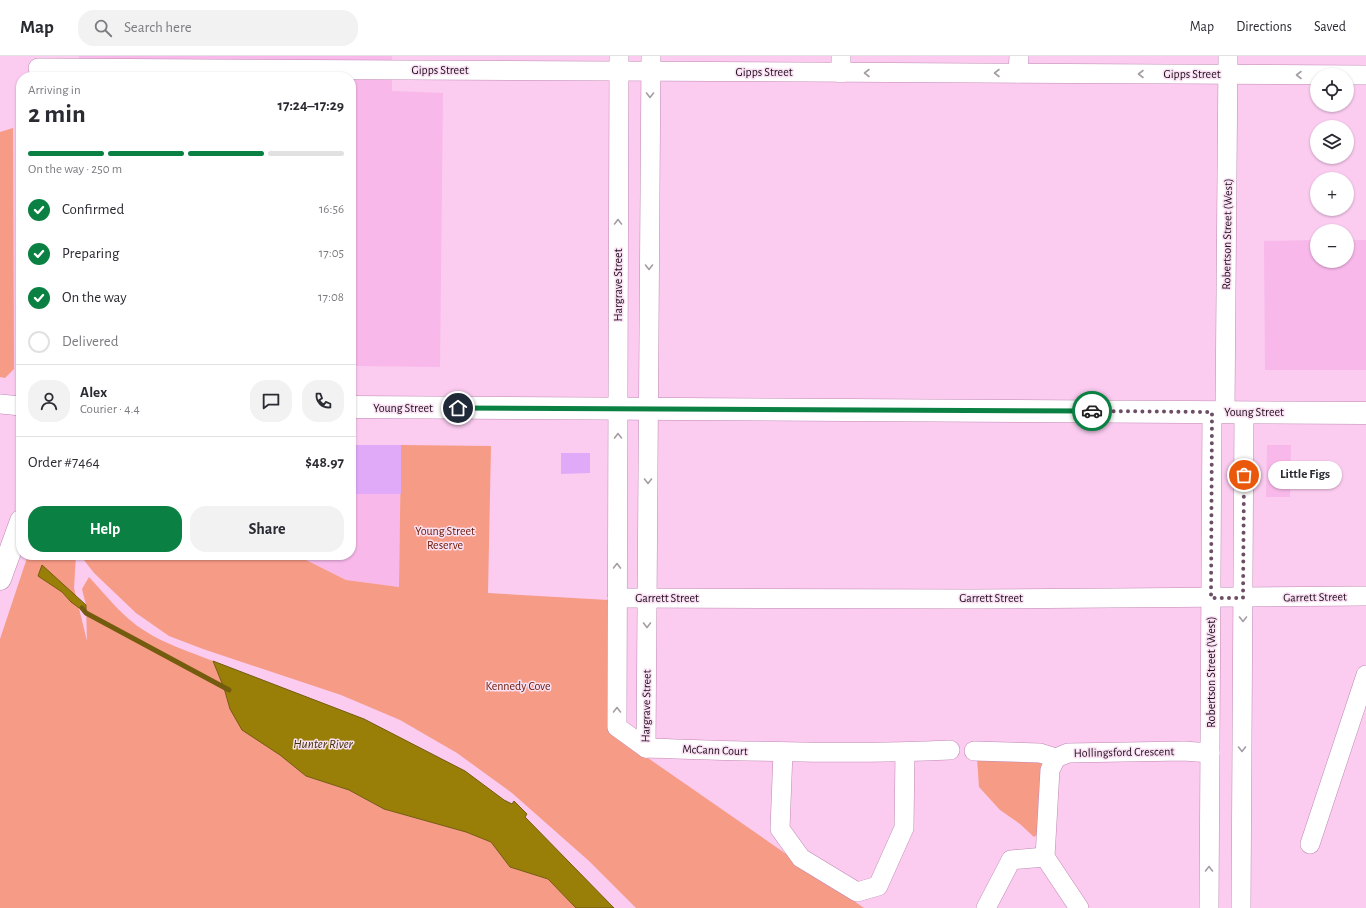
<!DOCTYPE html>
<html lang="en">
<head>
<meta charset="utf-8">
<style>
  :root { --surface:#fff; --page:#f2f2f3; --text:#2b2b33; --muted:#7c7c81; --line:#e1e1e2; --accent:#0b8043 }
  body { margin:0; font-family:"Alegreya Sans",sans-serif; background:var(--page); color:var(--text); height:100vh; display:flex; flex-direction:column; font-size:15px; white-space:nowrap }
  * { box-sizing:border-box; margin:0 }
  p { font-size:13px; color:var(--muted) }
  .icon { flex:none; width:22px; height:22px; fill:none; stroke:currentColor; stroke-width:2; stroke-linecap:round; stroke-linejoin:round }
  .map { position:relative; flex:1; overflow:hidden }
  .side { position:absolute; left:16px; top:16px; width:340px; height:488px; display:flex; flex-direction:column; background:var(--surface); border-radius:16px; box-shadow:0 1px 3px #0004 }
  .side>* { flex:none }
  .buttons { position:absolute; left:1310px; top:12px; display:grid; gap:8px }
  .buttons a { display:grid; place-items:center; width:44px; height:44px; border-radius:50%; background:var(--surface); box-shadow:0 1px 3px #0004; font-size:20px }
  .pin { position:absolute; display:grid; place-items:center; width:34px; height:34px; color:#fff; margin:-17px; border:2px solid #fff; border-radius:50%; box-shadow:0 1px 4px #0007 }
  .courier { position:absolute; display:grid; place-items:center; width:40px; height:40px; margin:-20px; border:3px solid #0b8043; border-radius:50%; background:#fff; color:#222; box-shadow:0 1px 5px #0007 }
  .bubble { position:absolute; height:28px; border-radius:14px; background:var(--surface); box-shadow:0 1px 3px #0004; font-size:13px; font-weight:600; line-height:28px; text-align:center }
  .headline em { font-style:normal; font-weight:600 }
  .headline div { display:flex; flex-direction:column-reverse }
  .headline { display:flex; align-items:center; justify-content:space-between; height:68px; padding:0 12px }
  h1 { font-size:26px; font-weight:600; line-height:30px }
  .bar { display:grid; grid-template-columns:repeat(4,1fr); gap:6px 4px; align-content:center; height:48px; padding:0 12px }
  .bar i { height:5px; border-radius:3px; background:var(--line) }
  .bar .on { background:var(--accent) }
  .bar p { grid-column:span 4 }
  .line { display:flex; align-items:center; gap:10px; padding:0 12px; border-top:1px solid var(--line) }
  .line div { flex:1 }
  .round { display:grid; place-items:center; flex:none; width:42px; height:42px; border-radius:16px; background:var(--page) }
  ol { padding:0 12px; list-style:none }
  li { display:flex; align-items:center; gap:12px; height:44px }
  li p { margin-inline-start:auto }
  li .icon { padding:4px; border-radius:50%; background:var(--accent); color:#fff; stroke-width:4 }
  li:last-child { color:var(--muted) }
  li i { width:22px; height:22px; border:2px solid var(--line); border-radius:50% }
  .action { display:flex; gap:8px; margin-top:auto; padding:8px 12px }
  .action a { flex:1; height:46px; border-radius:16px; background:var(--accent); color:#fff; font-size:16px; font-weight:600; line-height:46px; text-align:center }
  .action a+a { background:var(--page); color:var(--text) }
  header { display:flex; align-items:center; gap:24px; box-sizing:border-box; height:56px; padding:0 20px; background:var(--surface); border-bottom:1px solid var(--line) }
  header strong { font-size:19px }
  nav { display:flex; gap:22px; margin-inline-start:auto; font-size:14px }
  .search { width:280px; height:36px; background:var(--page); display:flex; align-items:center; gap:10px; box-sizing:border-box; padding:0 14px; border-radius:16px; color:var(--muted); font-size:15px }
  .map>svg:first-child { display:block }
  .built { fill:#f8b8ea }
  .green { fill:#f69b85 }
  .water { fill:#997f08; stroke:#745c0e }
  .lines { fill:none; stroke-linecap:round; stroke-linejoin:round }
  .stream { stroke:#745c0e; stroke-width:5 }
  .building { fill:#e0aaf9 }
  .minor-casing { stroke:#bf88b3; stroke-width:20 }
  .secondary-casing { stroke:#bf88b3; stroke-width:23 }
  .minor { stroke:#fff; stroke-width:19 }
  .secondary { stroke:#fff; stroke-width:22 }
  .oneway { stroke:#a59da4 }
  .done { stroke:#6c4f66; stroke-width:4; stroke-dasharray:0 7.2 }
  .route { stroke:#0b8043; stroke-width:5 }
  .labels { text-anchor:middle; stroke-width:3; stroke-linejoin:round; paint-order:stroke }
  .street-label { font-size:12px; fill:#1f0b1b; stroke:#f9e1f3 }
  .park-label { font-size:12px; fill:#6a1500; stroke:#f9e1f3 }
  .water-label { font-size:13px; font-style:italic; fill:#3a3003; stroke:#f9e1f3 }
</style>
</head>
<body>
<header>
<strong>Map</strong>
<div class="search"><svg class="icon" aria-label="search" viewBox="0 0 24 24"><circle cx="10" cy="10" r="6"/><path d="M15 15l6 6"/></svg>Search here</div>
<nav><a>Map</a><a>Directions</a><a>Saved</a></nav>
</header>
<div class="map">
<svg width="1366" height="852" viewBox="0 0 1366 852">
  <rect width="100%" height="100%" fill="#fbccf0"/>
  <!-- built -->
  <g class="built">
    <path d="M79 0H392V35L443 37 440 311 351 310V21H79Z"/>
    <path d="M1317 184V205H1347V184H1366V314H1265L1264 185Z"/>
    <path d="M351 389H401L399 531 346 524 296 499H351Z"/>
    <path d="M1267 389H1291L1290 441H1266Z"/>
  </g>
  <!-- green -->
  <g class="green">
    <path d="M13 72 14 313 5 322 0 321V76Z"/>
    <path d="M401 389 491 390 488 537 608 544 609 675 864 852H636L589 805 512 737 457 697 400 664 341 639 203 593 169 580 136 557 94 517 80 499H296L346 524 399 531Z"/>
    <path d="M28 499H76L74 532 87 585 86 549 82 533 89 521C106 539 123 562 145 575 165 588 190 596 213 605L224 632 230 653 306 720 349 734 384 753 466 776 491 786 510 811 548 823 576 852H0V583Z"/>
    <path d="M977 702 1042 705 1041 775 1034 781 1020 768 1000 754 979 731Z"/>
  </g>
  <!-- water -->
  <g class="water">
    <path d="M42 509 86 549V557L71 546 62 536 38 520Z"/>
    <path d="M213 605 364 663 465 715 504 744 512 748 514 745 527 758 525 761 614 852H576L548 823 510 811 491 786 466 776 384 753 349 734 306 720 280 699 242 674 230 653 224 632Z"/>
  </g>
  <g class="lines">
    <!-- stream -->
    <path class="stream" d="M82 552 86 557 229 634"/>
  </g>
  <!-- building -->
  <g class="building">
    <rect x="351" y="389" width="50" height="49"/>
    <path d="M561 397H590V417L561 418Z"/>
  </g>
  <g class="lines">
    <defs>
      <g id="minor">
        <path d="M619 0 617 671 646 692"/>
        <path d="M38 12 1366 19"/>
        <path d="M841 17V0"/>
        <path d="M1018 17 1019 0"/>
        <path d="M0 348 21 350"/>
        <path d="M1225 356 1228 0"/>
        <path d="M617 542 974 543 1366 540"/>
        <path d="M646 692 651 0"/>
        <path d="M646 692C747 695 849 699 950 694"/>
        <path d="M974 695 1040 697 1056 702"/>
        <path d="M783 696 780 773 801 802 857 836 878 830 904 772 905 696"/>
        <path d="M1310 788 1366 619"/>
        <path d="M986 852 1011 804 1045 801"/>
        <path d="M1079 852 1045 801 1050 714 1056 702 1068 697 1184 695 1210 697"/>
        <path d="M1209 852 1212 356"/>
        <path d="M1241 852 1244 356"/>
      </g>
      <g id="secondary">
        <path d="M351 351 1366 357"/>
        <path d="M0 523 21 465"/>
      </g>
    </defs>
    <!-- minor casing -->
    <use href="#minor" class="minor-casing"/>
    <!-- secondary casing -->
    <use href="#secondary" class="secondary-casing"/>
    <!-- minor -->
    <use href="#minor" class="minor"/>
    <!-- secondary -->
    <use href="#secondary" class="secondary"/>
  </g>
  <!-- one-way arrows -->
  <defs><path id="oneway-chevron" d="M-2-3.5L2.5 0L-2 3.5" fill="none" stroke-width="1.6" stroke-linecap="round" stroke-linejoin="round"/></defs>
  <g class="oneway">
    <use href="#oneway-chevron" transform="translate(867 17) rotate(-180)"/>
    <use href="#oneway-chevron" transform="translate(997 17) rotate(-180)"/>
    <use href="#oneway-chevron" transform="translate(1141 18) rotate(-180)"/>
    <use href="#oneway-chevron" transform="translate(1299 19) rotate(-180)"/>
    <use href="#oneway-chevron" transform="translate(650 39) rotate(90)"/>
    <use href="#oneway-chevron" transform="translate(618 166) rotate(-90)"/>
    <use href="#oneway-chevron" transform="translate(649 211) rotate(90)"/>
    <use href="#oneway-chevron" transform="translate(618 380) rotate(-91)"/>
    <use href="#oneway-chevron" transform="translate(648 425) rotate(90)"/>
    <use href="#oneway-chevron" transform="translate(617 510) rotate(-89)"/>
    <use href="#oneway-chevron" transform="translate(1243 563) rotate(90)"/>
    <use href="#oneway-chevron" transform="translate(647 569) rotate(90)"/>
    <use href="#oneway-chevron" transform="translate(617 654) rotate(-90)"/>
    <use href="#oneway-chevron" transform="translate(1242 693) rotate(90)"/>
    <use href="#oneway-chevron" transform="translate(1209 813) rotate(-90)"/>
  </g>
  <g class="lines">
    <!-- done -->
    <path class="done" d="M1092 355 1212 356 1211 542H1243L1244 419"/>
    <!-- route -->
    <path class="route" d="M458 352 1092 355"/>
  </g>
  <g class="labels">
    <!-- street labels -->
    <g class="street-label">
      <text x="440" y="18">Gipps Street</text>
      <text x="764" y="20">Gipps Street</text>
      <text x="1192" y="22">Gipps Street</text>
      <text transform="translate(1227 178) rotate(-89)" y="4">Robertson Street (West)</text>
      <text transform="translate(618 229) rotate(-90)" y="4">Hargrave Street</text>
      <text x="403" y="356">Young Street</text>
      <text x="1254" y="360">Young Street</text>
      <text transform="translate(1315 541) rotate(-1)" y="4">Garrett Street</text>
      <text x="667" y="546">Garrett Street</text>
      <text x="991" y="546">Garrett Street</text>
      <text transform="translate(1211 616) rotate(-90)" y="4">Robertson Street (West)</text>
      <text transform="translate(646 650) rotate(-89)" y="4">Hargrave Street</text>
      <text transform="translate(715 694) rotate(2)" y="4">McCann Court</text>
      <text transform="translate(1124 696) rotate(-1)" y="4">Hollingsford Crescent</text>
    </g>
    <!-- park labels -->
    <g class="park-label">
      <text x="445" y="479">Young Street<tspan x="445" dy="14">Reserve</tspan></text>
      <text x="518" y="634">Kennedy Cove</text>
    </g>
    <!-- water labels -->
    <g class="water-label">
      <text x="323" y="692">Hunter River</text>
    </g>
  </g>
</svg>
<div class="buttons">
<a><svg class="icon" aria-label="locate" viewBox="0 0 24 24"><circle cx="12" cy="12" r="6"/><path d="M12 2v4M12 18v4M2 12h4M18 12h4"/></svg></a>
<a><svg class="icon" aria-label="layers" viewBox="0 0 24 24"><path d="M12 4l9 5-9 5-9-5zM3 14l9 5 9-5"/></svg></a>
<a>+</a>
<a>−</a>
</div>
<div class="pin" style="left:1244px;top:419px;background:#ea580c"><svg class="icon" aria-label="bag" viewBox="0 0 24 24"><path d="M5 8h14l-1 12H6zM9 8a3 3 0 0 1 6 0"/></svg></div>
<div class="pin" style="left:458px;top:352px;background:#1f2937"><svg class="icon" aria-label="home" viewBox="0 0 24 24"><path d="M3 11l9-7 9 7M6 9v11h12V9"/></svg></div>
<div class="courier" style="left:1092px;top:355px"><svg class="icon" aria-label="car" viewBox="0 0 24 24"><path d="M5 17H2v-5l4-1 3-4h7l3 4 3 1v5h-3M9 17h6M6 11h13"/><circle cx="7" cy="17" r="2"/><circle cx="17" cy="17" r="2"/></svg></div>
<div class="bubble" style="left:1268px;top:405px;width:74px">Little Figs</div>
<section class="side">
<div class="headline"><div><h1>2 min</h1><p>Arriving in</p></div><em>17:24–17:29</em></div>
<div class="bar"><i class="on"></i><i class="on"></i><i class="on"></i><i></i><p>On the way · 250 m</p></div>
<ol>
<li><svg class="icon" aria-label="check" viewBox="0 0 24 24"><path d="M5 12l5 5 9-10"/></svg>Confirmed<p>16:56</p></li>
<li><svg class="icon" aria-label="check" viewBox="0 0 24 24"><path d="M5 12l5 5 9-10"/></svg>Preparing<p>17:05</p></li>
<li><svg class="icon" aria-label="check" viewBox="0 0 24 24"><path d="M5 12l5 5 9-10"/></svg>On the way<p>17:08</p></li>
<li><i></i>Delivered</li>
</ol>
<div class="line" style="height:72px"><a class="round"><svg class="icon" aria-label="person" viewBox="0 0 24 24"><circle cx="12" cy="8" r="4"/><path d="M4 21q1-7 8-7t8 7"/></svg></a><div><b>Alex</b><p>Courier · 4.4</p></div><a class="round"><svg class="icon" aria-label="chat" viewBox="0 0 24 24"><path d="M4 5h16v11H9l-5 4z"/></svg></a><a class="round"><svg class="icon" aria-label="phone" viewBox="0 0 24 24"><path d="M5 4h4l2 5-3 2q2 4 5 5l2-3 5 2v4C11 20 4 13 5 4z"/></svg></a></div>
<div class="line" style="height:52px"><div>Order #7464</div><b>$48.97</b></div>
<div class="action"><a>Help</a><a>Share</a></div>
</section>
</div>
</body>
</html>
